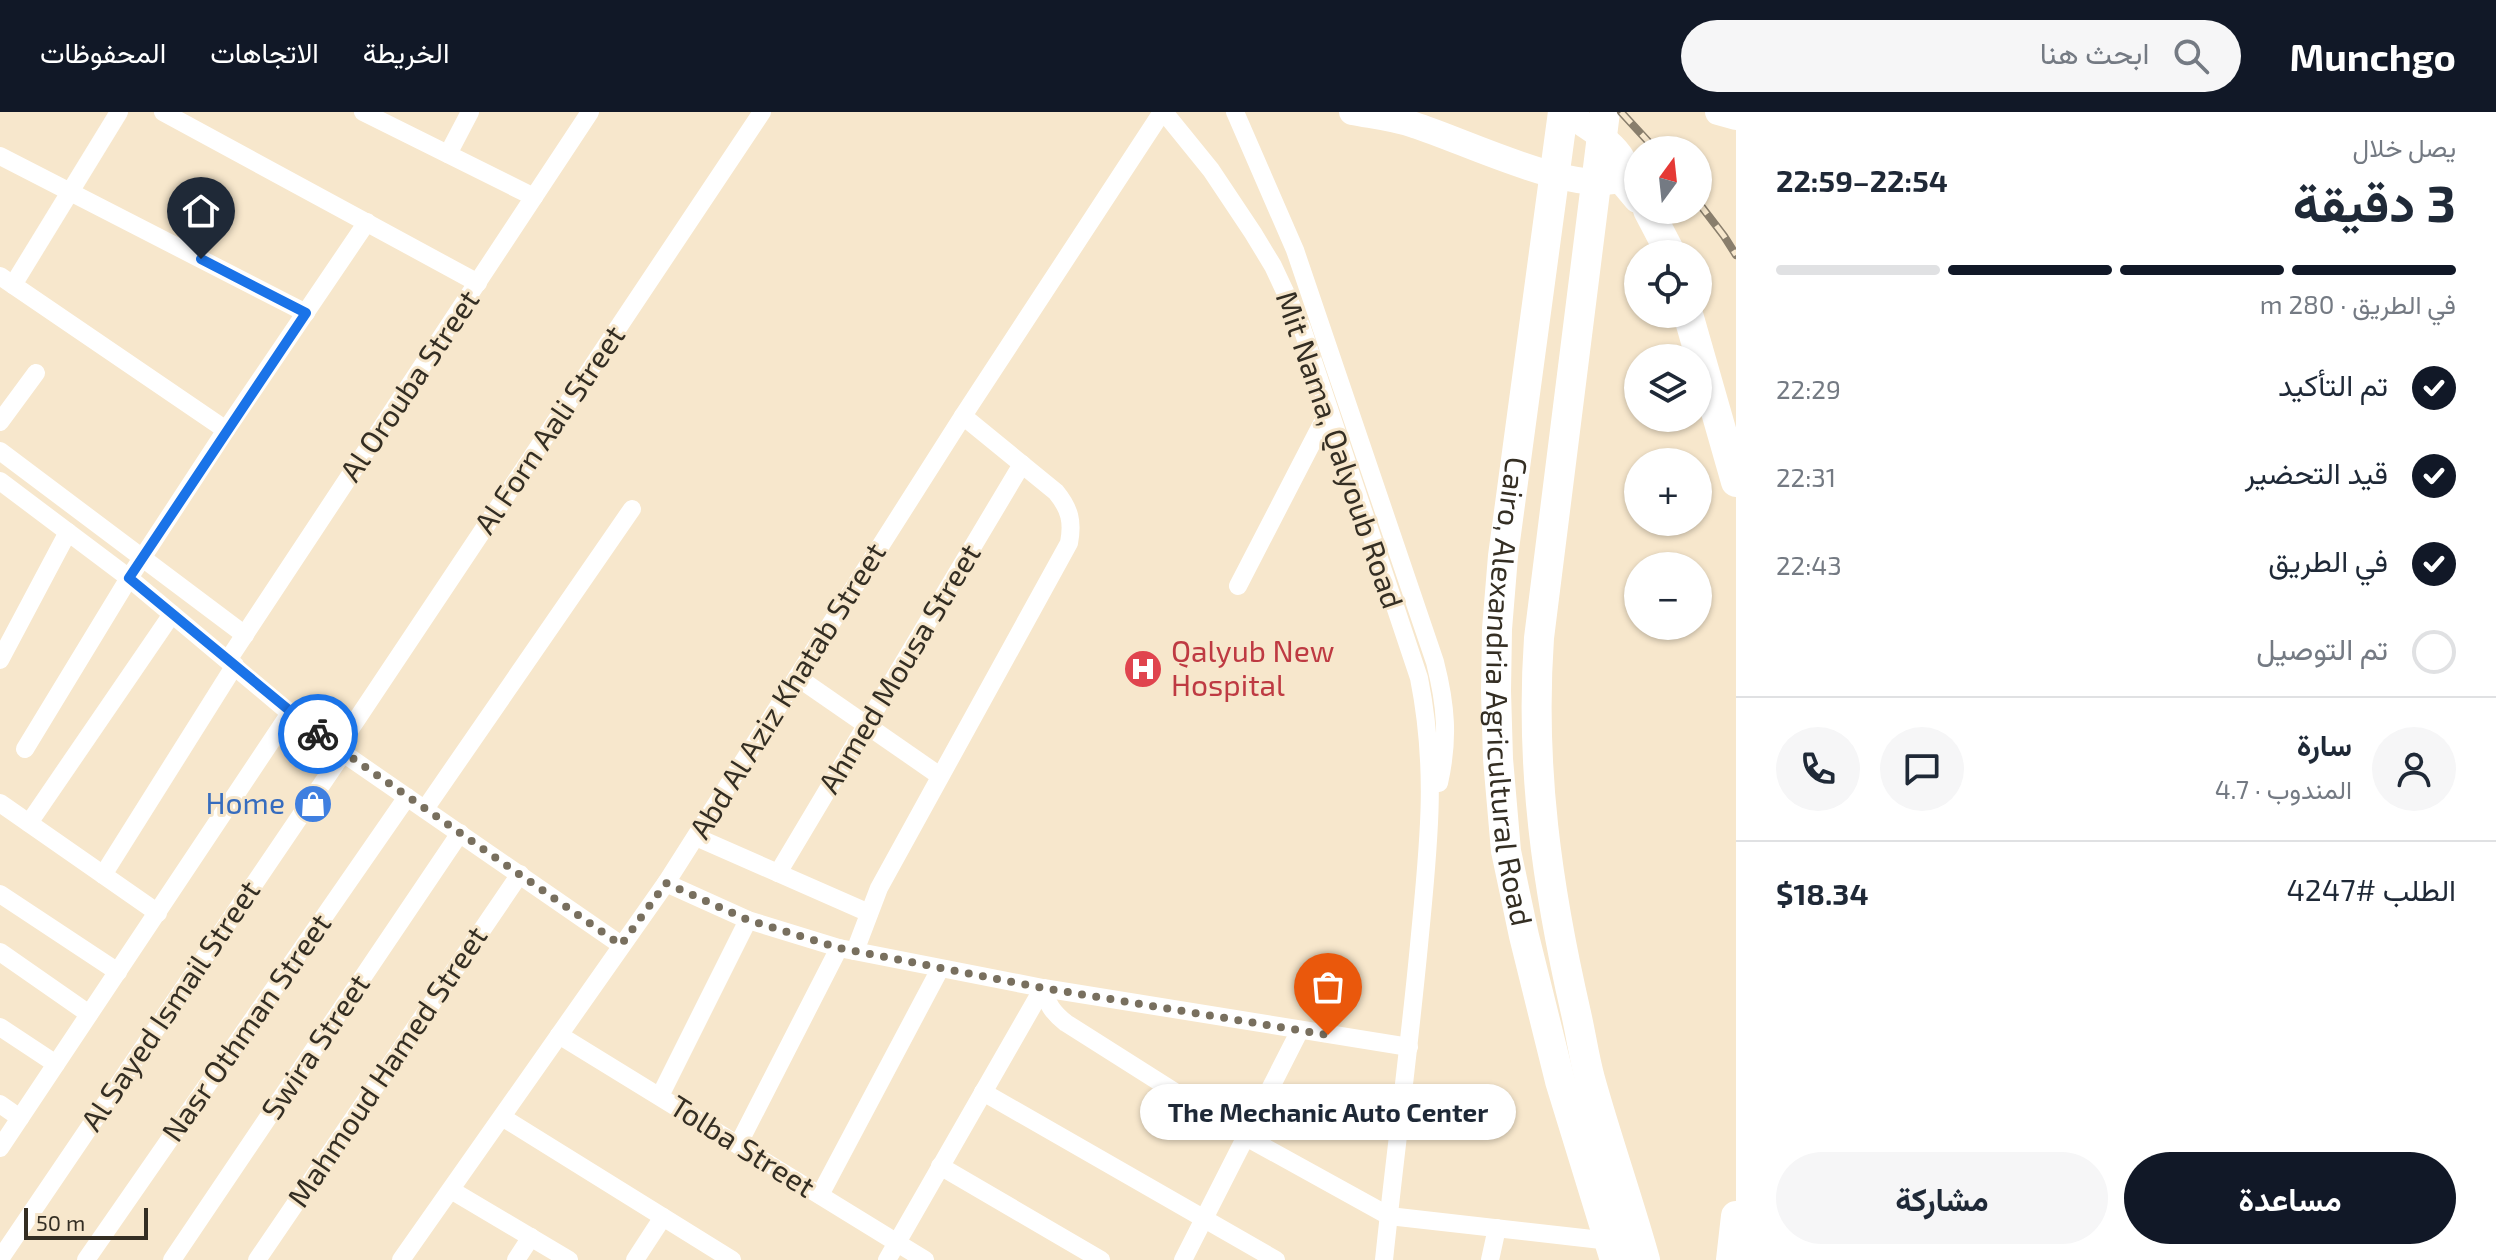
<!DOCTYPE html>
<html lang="ar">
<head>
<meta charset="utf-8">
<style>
  :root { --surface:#fff; --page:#f6f6f7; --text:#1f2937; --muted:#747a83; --line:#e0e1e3; --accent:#111827 }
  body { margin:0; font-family:"Exo 2",Vazirmatn,sans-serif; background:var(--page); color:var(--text); direction:rtl; height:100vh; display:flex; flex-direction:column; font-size:30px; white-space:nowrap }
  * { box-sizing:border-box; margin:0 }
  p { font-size:26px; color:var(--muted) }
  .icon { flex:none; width:44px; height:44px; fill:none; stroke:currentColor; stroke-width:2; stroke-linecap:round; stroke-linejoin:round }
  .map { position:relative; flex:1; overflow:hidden; direction:ltr }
  .details { display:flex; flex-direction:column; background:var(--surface); width:760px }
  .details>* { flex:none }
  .needle { width:52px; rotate:15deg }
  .buttons { position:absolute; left:1624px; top:24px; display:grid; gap:16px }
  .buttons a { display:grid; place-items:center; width:88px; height:88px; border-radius:50%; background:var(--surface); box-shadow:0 2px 6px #0004; font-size:40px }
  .scale { position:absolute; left:24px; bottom:20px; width:124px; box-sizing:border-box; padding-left:8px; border:4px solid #342e23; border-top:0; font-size:22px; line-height:28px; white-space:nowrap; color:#342e23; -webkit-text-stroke:6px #f7e7cc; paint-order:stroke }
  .pin { position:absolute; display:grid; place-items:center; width:68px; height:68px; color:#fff; margin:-82px -34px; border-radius:50% 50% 50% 0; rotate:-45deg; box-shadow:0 0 8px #0007 }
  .pin .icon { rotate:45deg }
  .courier { position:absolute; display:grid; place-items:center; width:80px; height:80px; margin:-40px; border:6px solid #1a73e8; border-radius:50%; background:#fff; color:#222; box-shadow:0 2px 10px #0007 }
  .bubble { position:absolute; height:56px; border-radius:28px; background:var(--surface); box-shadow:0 2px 6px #0004; font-size:26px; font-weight:700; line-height:56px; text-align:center; direction:rtl }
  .head em { font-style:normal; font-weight:700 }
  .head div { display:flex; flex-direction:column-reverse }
  .head { display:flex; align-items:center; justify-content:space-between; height:136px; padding:0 40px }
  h1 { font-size:52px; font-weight:700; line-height:60px }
  .bar { display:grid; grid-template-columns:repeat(4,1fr); gap:12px 8px; align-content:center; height:96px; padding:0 40px }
  .bar i { height:10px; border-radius:6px; background:var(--line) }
  .bar .on { background:var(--accent) }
  .bar p { grid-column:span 4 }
  .line { display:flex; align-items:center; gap:20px; padding:0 40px; border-top:2px solid var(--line) }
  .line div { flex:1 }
  .round { display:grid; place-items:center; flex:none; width:84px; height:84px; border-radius:42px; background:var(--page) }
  ol { padding:0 40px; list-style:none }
  li { display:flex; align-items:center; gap:24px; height:88px }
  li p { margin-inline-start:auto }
  li .icon { padding:8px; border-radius:50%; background:var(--accent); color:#fff; stroke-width:4 }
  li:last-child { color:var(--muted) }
  li i { width:44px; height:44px; border:4px solid var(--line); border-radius:50% }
  .cta { display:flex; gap:16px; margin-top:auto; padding:16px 40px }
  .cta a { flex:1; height:92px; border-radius:48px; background:var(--accent); color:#fff; font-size:32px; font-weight:700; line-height:92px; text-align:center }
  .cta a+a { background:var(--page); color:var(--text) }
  header { display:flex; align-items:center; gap:48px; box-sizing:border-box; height:112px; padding:0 40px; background:var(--accent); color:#fff }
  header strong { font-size:38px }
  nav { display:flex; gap:44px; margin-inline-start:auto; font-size:28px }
  .search { width:560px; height:72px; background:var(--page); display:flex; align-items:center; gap:20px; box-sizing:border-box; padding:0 28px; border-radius:44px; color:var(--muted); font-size:30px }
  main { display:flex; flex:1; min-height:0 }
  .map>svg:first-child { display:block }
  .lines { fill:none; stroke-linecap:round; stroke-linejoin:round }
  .minor { stroke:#fff; stroke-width:18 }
  .secondary { stroke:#fff; stroke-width:26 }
  .trunk { stroke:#fff; stroke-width:30 }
  .rail-casing { stroke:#897e6c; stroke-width:8 }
  .rail { stroke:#f7e7cc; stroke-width:5; stroke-dasharray:15; stroke-linecap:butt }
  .done { stroke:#786f5e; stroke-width:8; stroke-dasharray:0 14.4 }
  .route { stroke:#1a73e8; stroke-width:10 }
  .labels { text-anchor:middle; stroke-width:6; stroke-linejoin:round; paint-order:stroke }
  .street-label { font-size:30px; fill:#342e23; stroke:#f7e7cc }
  .health-label { font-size:30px; fill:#be3a42; stroke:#f7e7cc; text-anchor:start }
  .shop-label { font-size:30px; fill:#366cbe; stroke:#f7e7cc; text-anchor:end }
</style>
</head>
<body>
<header>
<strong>Munchgo</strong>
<div class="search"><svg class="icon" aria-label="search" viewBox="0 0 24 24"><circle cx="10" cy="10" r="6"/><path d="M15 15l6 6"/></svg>ابحث هنا</div>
<nav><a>الخريطة</a><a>الاتجاهات</a><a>المحفوظات</a></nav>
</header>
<main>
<section class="details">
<div class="head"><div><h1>3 دقيقة</h1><p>يصل خلال</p></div><em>22:54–22:59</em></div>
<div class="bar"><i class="on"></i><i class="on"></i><i class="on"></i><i></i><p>في الطريق · 280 m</p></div>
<ol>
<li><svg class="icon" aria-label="check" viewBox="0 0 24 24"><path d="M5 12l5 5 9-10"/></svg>تم التأكيد<p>22:29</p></li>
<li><svg class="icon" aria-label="check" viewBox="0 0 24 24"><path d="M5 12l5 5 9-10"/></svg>قيد التحضير<p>22:31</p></li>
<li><svg class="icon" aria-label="check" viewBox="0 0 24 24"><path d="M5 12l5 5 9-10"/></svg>في الطريق<p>22:43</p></li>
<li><i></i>تم التوصيل</li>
</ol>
<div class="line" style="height:144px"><a class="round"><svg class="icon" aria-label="person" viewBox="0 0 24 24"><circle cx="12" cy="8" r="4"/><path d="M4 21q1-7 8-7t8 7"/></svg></a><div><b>سارة</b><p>المندوب · 4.7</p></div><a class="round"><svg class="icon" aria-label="chat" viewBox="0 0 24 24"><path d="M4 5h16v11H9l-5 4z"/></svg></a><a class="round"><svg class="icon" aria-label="phone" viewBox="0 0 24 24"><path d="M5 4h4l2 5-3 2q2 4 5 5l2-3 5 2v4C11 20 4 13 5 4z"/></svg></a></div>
<div class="line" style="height:104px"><div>الطلب #4247</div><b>$18.34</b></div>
<div class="cta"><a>مساعدة</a><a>مشاركة</a></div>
</section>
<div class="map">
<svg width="1736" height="1148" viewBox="0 0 1736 1148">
  <rect width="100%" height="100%" fill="#f7e7cc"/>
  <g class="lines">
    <!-- minor -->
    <g class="minor">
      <path d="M163 0 478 171"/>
      <path d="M363 0 534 85"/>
      <path d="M1164 0 1211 58 1253 121 1273 154 1302 216 1419 566C1438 661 1428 738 1419 833 1409 938 1395 1043 1384 1148"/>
      <path d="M1235 0 1295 138 1435 550C1446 593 1449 627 1439 671"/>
      <path d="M448 42 470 0"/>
      <path d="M0 44 306 201"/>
      <path d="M0 164 226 318"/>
      <path d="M13 173 119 0"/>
      <path d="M0 310 36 261"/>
      <path d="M0 339 245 523"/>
      <path d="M0 369 129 466 290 601 343 641 621 833"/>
      <path d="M1238 474 1329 298"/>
      <path d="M0 548 68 420"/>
      <path d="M228 548 590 0"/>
      <path d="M797 565 940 664"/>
      <path d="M25 637 129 466 226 318 367 110"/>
      <path d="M337 637 762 0"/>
      <path d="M0 691 158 801"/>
      <path d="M425 697 632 397"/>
      <path d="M29 711 172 502"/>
      <path d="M696 725 869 801"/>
      <path d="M778 761 1022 352"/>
      <path d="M103 763 235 553"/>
      <path d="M666 771 748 808 839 836 1043 876 1409 935"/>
      <path d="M0 782 118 860"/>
      <path d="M855 839 879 776 1069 431C1073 410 1070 397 1056 380L963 304"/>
      <path d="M0 840 89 902"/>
      <path d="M1043 876C1047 892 1053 901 1066 911L1246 1025 1389 1104 1610 1129"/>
      <path d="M0 915 56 952"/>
      <path d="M559 923 925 1148"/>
      <path d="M983 980 1276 1148"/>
      <path d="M660 984 748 808"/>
      <path d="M0 992 20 1006"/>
      <path d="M502 1005 732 1148"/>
      <path d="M738 1033 839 836"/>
      <path d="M0 1036 290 601"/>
      <path d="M940 1054 1101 1148"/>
      <path d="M451 1078 569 1148"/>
      <path d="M820 1083 940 857"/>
      <path d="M0 1147 343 641"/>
      <path d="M86 1148 407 685"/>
      <path d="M172 1148 460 721"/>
      <path d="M257 1148 520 762"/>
      <path d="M401 1148 666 771 963 304 1162 0"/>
      <path d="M516 1148 531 1125"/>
      <path d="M635 1148 663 1105"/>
      <path d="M887 1148 1043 876"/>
      <path d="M1183 1148 1300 918"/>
      <path d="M1490 1148 1497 1116"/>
    </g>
    <!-- secondary -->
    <g class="secondary">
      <path d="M1352 0C1373 4 1394 6 1414 13 1463 28 1574 84 1622 67 1639 42 1582 12 1565 0"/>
      <path d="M1718 0 1736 5"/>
    </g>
    <!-- trunk -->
    <g class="trunk">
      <path id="s1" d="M1563 0 1503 444 1497 517 1496 579 1498 647 1506 739 1524 824 1560 969 1615 1148"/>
      <path d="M1605 0 1539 526C1530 655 1547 775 1576 901 1581 923 1584 945 1590 967 1607 1028 1628 1087 1645 1148"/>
      <path d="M1622 67 1638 86"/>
      <path d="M1648 98 1671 142"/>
      <path d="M1688 202 1736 370"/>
      <path d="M1731 1148 1736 1104"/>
    </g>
    <defs>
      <g id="rail">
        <path d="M1621 0 1656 38"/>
        <path d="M1698 90 1724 124 1736 143"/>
      </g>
    </defs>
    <!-- rail casing -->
    <use href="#rail" class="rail-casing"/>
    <!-- rail -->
    <use href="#rail" class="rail"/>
  </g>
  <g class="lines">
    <!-- done -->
    <path class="done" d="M318 622 621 833 666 771 748 808 839 836 1043 876 1328 923"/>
    <!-- route -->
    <path class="route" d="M201 147 306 201 129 466 318 622"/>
  </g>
  <!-- icons -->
  <defs>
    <symbol id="hospital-disc" viewBox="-11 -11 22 22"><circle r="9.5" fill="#e0444e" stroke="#f7e7cc"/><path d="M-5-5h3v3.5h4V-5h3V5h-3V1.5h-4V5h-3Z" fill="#fff"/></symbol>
    <symbol id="shop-disc" viewBox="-11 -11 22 22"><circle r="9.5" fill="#3f7fe0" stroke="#f7e7cc"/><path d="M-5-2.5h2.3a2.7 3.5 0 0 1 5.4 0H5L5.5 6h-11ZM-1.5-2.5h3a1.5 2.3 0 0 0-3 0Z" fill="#fff"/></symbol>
  </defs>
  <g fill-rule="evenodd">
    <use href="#hospital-disc" x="1121" y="535" width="44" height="44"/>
    <use href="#shop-disc" x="291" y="670" width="44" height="44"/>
  </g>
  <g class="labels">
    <!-- street labels -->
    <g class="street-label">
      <text transform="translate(410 274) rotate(-56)" y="10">Al Orouba Street</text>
      <text transform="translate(550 318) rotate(-56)" y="10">Al Forn Aali Street</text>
      <text transform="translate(1339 338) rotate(71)" y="10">Mit Nama, Qalyoub Road</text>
      <text transform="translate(900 557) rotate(-59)" y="10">Ahmed Mousa Street</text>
      <text transform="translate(788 579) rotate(-58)" y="10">Abd Al Aziz Khatab Street</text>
      <text dy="10" stroke="none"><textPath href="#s1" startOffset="584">Cairo, Alexandria Agricultural Road</textPath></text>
      <text transform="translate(171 894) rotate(-56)" y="10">Al Sayed Ismail Street</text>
      <text transform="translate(247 916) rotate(-55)" y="10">Nasr Othman Street</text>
      <text transform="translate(316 935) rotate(-56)" y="10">Swira Street</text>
      <text transform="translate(388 955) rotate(-56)" y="10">Mahmoud Hamed Street</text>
      <text transform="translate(742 1035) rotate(32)" y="10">Tolba Street</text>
    </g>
    <!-- health labels -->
    <g class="health-label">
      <text x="1171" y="550">Qalyub New<tspan x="1171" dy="34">Hospital</tspan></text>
    </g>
    <!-- shop labels -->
    <g class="shop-label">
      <text x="285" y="702">Home</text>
    </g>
  </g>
</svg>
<div class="buttons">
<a><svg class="needle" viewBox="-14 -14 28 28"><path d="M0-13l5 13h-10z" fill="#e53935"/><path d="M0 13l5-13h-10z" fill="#747a83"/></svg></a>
<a><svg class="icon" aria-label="locate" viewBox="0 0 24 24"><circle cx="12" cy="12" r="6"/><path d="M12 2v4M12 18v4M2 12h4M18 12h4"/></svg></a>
<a><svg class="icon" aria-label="layers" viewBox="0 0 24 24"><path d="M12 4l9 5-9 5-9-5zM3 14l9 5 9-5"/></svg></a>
<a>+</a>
<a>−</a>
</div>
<div class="scale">50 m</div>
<div class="pin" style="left:1328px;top:923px;background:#ea580c"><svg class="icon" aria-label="bag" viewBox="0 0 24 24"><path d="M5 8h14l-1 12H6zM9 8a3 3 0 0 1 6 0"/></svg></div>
<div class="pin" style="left:201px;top:147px;background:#1f2937"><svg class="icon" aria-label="home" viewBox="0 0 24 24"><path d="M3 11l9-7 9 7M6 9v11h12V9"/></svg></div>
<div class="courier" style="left:318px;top:622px"><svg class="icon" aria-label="bike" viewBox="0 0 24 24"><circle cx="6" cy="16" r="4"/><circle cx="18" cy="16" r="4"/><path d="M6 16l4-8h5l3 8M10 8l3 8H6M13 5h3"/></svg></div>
<div class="bubble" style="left:1140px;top:972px;width:376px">The Mechanic Auto Center</div>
</div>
</main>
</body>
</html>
